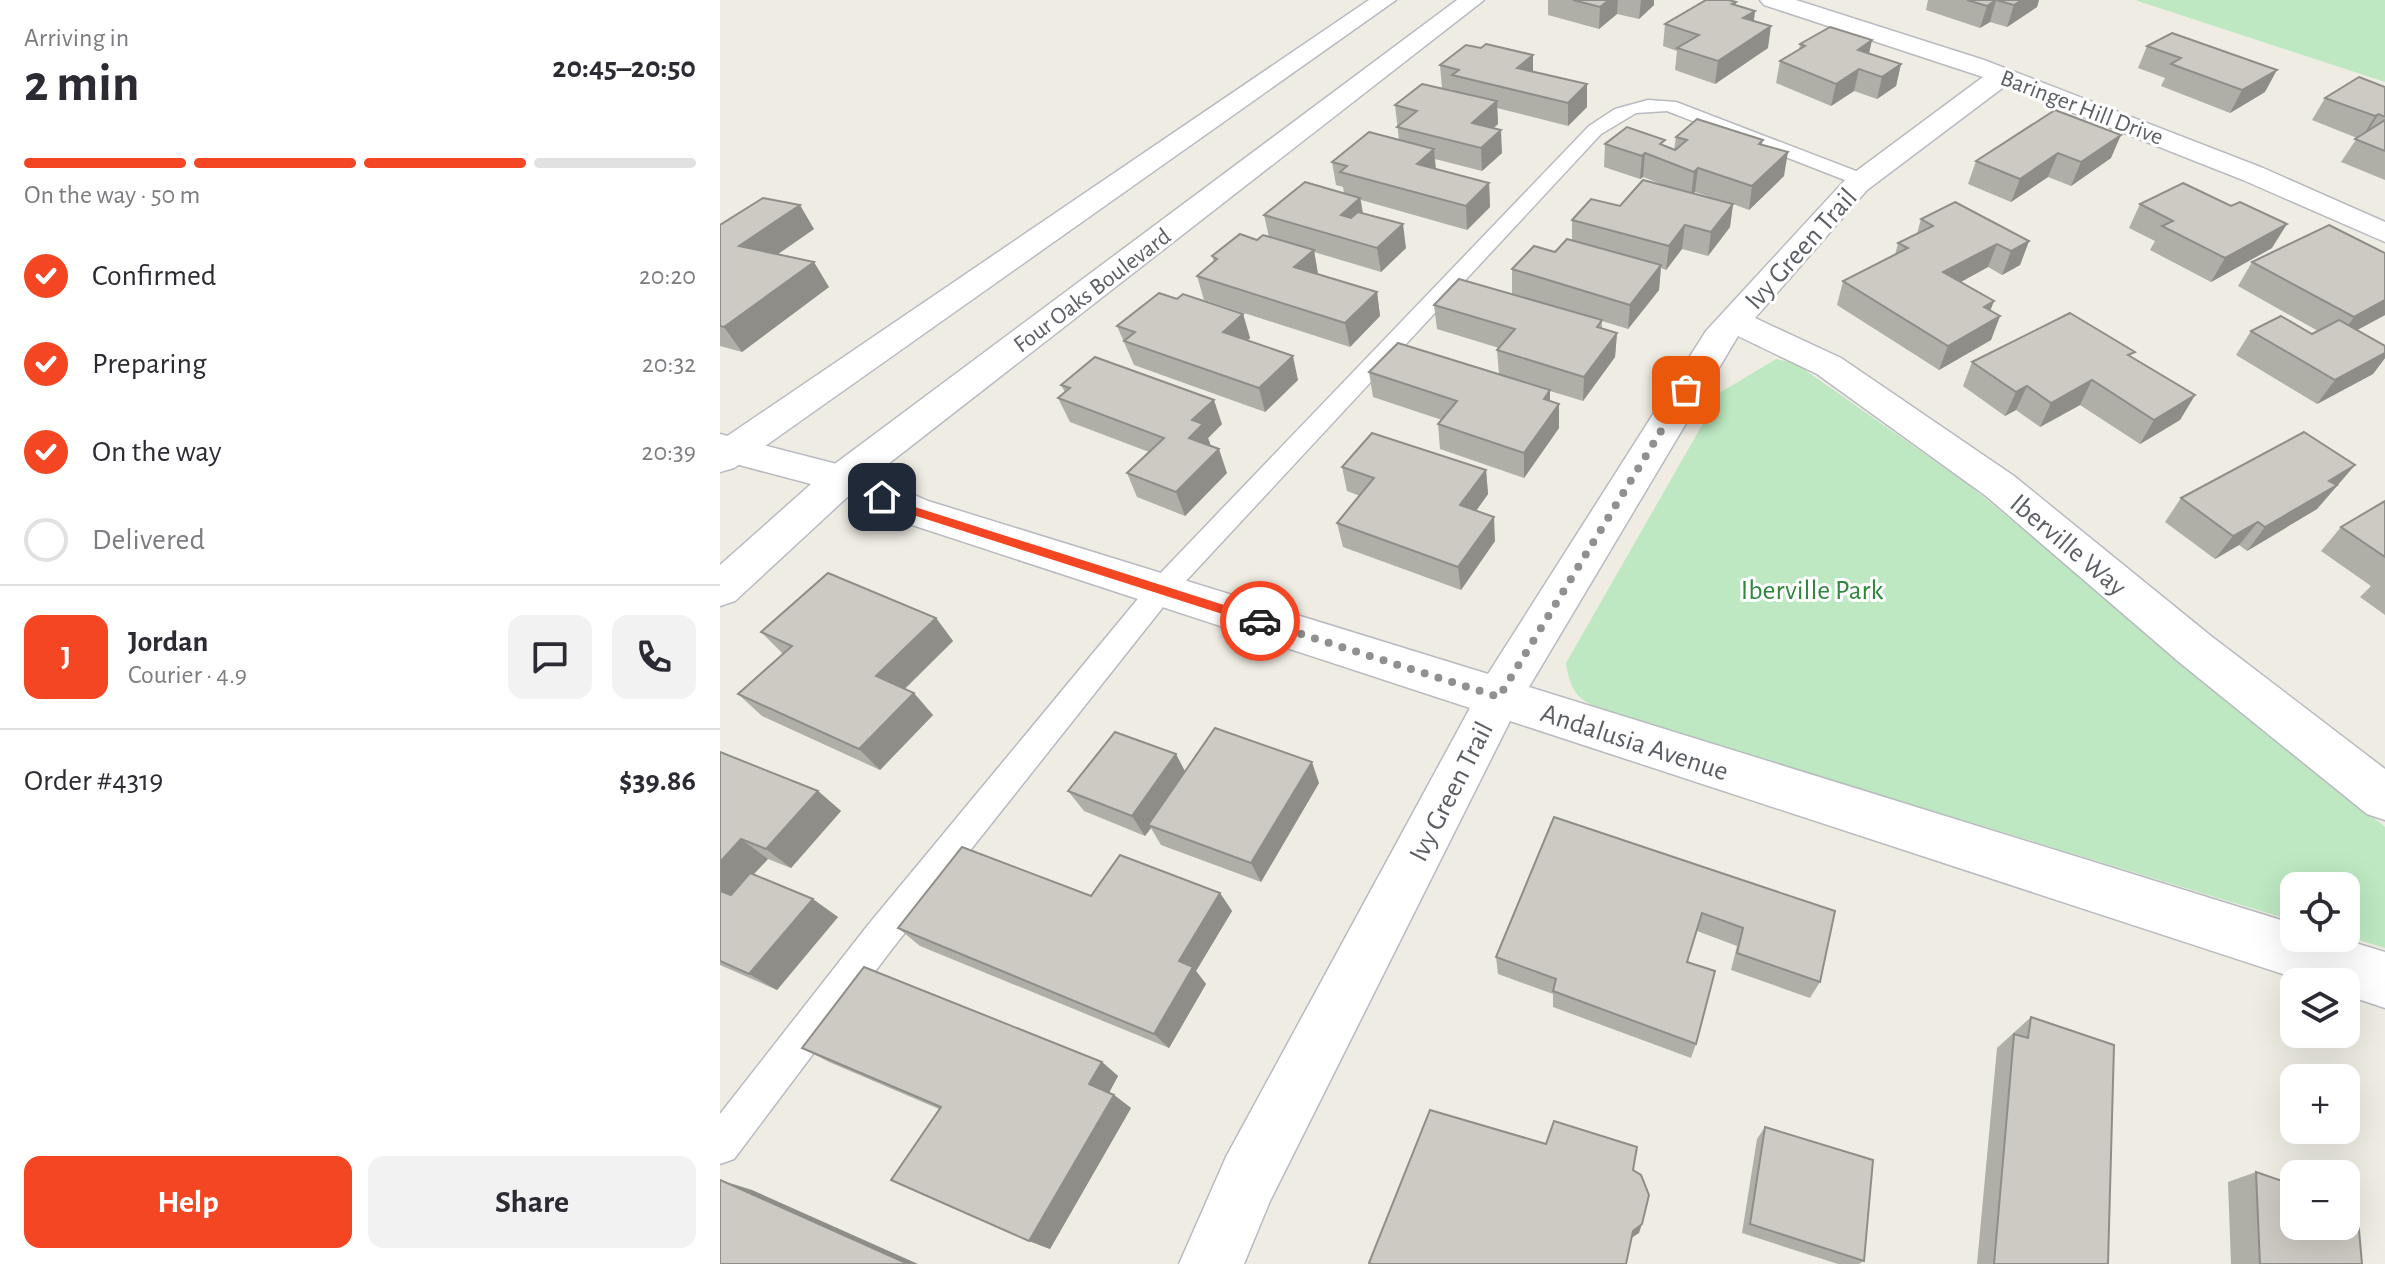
<!DOCTYPE html>
<html lang="en">
<head>
<meta charset="utf-8">
<style>
  :root { --surface:#fff; --page:#f2f2f3; --text:#2b2b33; --muted:#7c7c81; --line:#e1e1e2; --accent:#f44623 }
  body { margin:0; font-family:"Alegreya Sans",sans-serif; background:var(--page); color:var(--text); height:100vh; display:flex; flex-direction:column; font-size:30px; white-space:nowrap }
  * { box-sizing:border-box; margin:0 }
  p { font-size:26px; color:var(--muted) }
  .icon { flex:none; width:44px; height:44px; fill:none; stroke:currentColor; stroke-width:2; stroke-linecap:round; stroke-linejoin:round }
  .map { position:relative; flex:1; overflow:hidden }
  .details { display:flex; flex-direction:column; background:var(--surface); width:720px }
  .details>* { flex:none }
  .tools { position:absolute; left:1560px; top:872px; display:grid; gap:16px }
  .tools a { display:grid; place-items:center; width:80px; height:80px; border-radius:16px; background:var(--surface); box-shadow:0 8px 32px #0002; font-size:40px }
  .pin { position:absolute; display:grid; place-items:center; width:68px; height:68px; color:#fff; margin:-34px; border-radius:16px; box-shadow:0 4px 12px #0006 }
  .courier { position:absolute; display:grid; place-items:center; width:80px; height:80px; margin:-40px; border:6px solid #f44623; border-radius:50%; background:#fff; color:#222; box-shadow:0 2px 10px #0007 }
  .headline em { font-style:normal; font-weight:700 }
  .headline div { display:flex; flex-direction:column-reverse }
  .headline { display:flex; align-items:center; justify-content:space-between; height:136px; padding:0 24px }
  h1 { font-size:52px; font-weight:700; line-height:60px }
  .bar { display:grid; grid-template-columns:repeat(4,1fr); gap:12px 8px; align-content:center; height:96px; padding:0 24px }
  .bar i { height:10px; border-radius:6px; background:var(--line) }
  .bar .current { background:var(--accent) }
  .bar p { grid-column:span 4 }
  .line { display:flex; align-items:center; gap:20px; padding:0 24px; border-top:2px solid var(--line) }
  .line div { flex:1 }
  .round { display:grid; place-items:center; flex:none; width:84px; height:84px; border-radius:16px; background:var(--page) }
  ol { padding:0 24px; list-style:none }
  li { display:flex; align-items:center; gap:24px; height:88px }
  li p { margin-inline-start:auto }
  li .icon { padding:8px; border-radius:50%; background:var(--accent); color:#fff; stroke-width:4 }
  li:last-child { color:var(--muted) }
  li i { width:44px; height:44px; border:4px solid var(--line); border-radius:50% }
  .button { display:flex; gap:16px; margin-top:auto; padding:16px 24px }
  .button a { flex:1; height:92px; border-radius:16px; background:var(--accent); color:#fff; font-size:32px; font-weight:700; line-height:92px; text-align:center }
  .button a+a { background:var(--page); color:var(--text) }
  main { display:flex; flex:1; min-height:0 }
  .map>svg:first-child { display:block }
  .green { fill:#bde8c1 }
  .lines { fill:none; stroke-linecap:round; stroke-linejoin:round }
  .lane-casing { stroke:#b8bac0; stroke-width:3 }
  .street-casing { stroke:#b8bac0; stroke-width:3 }
  .secondary-casing { stroke:#b8bbc2; stroke-width:3 }
  .lane { fill:#fff; fill-rule:evenodd }
  .street { fill:#fff; fill-rule:evenodd }
  .secondary { fill:#fff; fill-rule:evenodd }
  .wall { fill:#afaea7; fill-rule:evenodd }
  .shaded-wall { fill:#8f8d88 }
  .building { fill:#cccac2; stroke:#8f8d88; stroke-width:2 }
  .route { fill:#f44623 }
  .done { stroke:#8f9090; stroke-width:8; stroke-dasharray:0 14.4 }
  .labels { text-anchor:middle; stroke-width:6; stroke-linejoin:round; paint-order:stroke }
  .far-street-label { font-size:24px; fill:#5b5e64; stroke:#fff }
  .street-label { font-size:28px; fill:#5b5e64; stroke:#fff }
  .park-label { font-size:28px; fill:#2f873c; stroke:#fff }
</style>
</head>
<body>
<main>
<section class="details">
<div class="headline"><div><h1>2 min</h1><p>Arriving in</p></div><em>20:45–20:50</em></div>
<div class="bar"><i class="current"></i><i class="current"></i><i class="current"></i><i></i><p>On the way · 50 m</p></div>
<ol>
<li><svg class="icon" aria-label="check" viewBox="0 0 24 24"><path d="M5 12l5 5 9-10"/></svg>Confirmed<p>20:20</p></li>
<li><svg class="icon" aria-label="check" viewBox="0 0 24 24"><path d="M5 12l5 5 9-10"/></svg>Preparing<p>20:32</p></li>
<li><svg class="icon" aria-label="check" viewBox="0 0 24 24"><path d="M5 12l5 5 9-10"/></svg>On the way<p>20:39</p></li>
<li><i></i>Delivered</li>
</ol>
<div class="line" style="height:144px"><b class="round" style="background:var(--accent);color:#fff">J</b><div><b>Jordan</b><p>Courier · 4.9</p></div><a class="round"><svg class="icon" aria-label="chat" viewBox="0 0 24 24"><path d="M4 5h16v11H9l-5 4z"/></svg></a><a class="round"><svg class="icon" aria-label="phone" viewBox="0 0 24 24"><path d="M5 4h4l2 5-3 2q2 4 5 5l2-3 5 2v4C11 20 4 13 5 4z"/></svg></a></div>
<div class="line" style="height:104px"><div>Order #4319</div><b>$39.86</b></div>
<div class="button"><a>Help</a><a>Share</a></div>
</section>
<div class="map">
<svg width="1665" height="1264" viewBox="0 0 1665 1264">
  <rect width="100%" height="100%" fill="#efede3"/>
  <!-- green -->
  <g class="green">
    <path d="M1415 0H1665V82Z"/>
    <path d="M1056 359 1075 363 1249 485 1665 827V948L1626 936V886H1574V921L911 719C874 704 852 708 846 663L1001 392Z"/>
  </g>
  <g class="lines">
    <defs>
      <path id="lane" d="M928 100 956 102 1149 176 1151 180 1142 186 1135 184 947 111 916 113 881 134 451 597 172 949 14 1159 0 1164V1114L148 925 431 583 869 126 895 109Z"/>
      <path id="street" d="M1040 0H1076L1264 60 1543 168 1665 222V242L1523 180 1285 86 1147 190 1035 318 1121 358 1294 476 1491 636 1665 769V820L1647 814 1459 662 1266 496 1097 374 1018 336 809 687 1574 924V938H1619L1665 952V1008L1626 995V982H1587L790 721 550 1201 524 1264H459L506 1157 750 708 180 521 110 489 0 460V434L136 469 208 501 768 674 986 331 1127 178 1263 77 1044 5Z"/>
      <g id="secondary">
        <path d="M649 0H676L14 468 0 472V441Z"/>
        <path d="M737 0H764L136 489 15 601 0 606V565L108 469Z"/>
      </g>
    </defs>
    <!-- lane casing -->
    <use href="#lane" class="lane-casing"/>
    <!-- street casing -->
    <use href="#street" class="street-casing"/>
    <!-- secondary casing -->
    <use href="#secondary" class="secondary-casing"/>
    <!-- lane -->
    <use href="#lane" class="lane"/>
    <!-- street -->
    <use href="#street" class="street"/>
    <!-- secondary -->
    <use href="#secondary" class="secondary"/>
  </g>
  <!-- wall -->
  <g class="wall">
    <path d="M828 0H934V5L919 19 897 14 879 29 828 15Z"/>
    <path d="M1208 0H1319L1317 7 1287 27 1270 22 1260 28 1206 10Z"/>
    <path d="M1016 2V5L1035 11 1034 21 1048 48 995 84 955 70 957 51 943 46 945 24Z"/>
    <path d="M1452 33 1545 92 1510 113 1441 86 1445 78 1418 68 1427 46Z"/>
    <path d="M1152 40 1149 53 1181 64 1176 86 1157 99 1134 91 1111 106 1056 83 1060 61 1079 50 1080 44Z"/>
    <path d="M720 65 813 72 867 84V107L848 126 777 108 778 124 773 128 782 153 762 171 715 159 716 169 769 183 770 207 747 230 641 200 643 213 686 248 661 272 594 252 598 274 657 292 660 316 630 347 484 300 477 276 494 262 492 256 537 240 549 237 544 215 624 193 623 187 616 185 612 162 679 140 675 105 733 90 722 88Z"/>
    <path d="M1665 87V180L1621 162 1637 138 1592 120 1605 98Z"/>
    <path d="M1335 110 1391 158 1351 186 1328 177 1291 202 1248 184 1256 161Z"/>
    <path d="M956 137 1043 140 1042 144 1064 176 1029 210 1013 204 1010 227 988 256 962 249 946 270 941 268 939 290 908 329 882 321V329L897 333 895 357 863 401 830 391V401L839 404V428L804 478 720 449 718 424 722 420 653 397 649 372 779 374 777 350 779 348 717 329 714 305 848 310 792 294V269L835 252 852 240V220L900 206 951 188 923 177 920 179 884 167 885 144 945 146 954 150ZM975 192 1002 201 974 193Z"/>
    <path d="M1420 204 1552 248 1491 282 1430 250 1435 241 1409 228Z"/>
    <path d="M1201 219 1309 241 1300 265 1282 275 1268 267 1241 282 1271 310 1280 316 1271 340 1219 370 1117 305 1123 281 1175 255 1178 243 1197 234Z"/>
    <path d="M0 225 94 229 58 254 109 287 22 352 0 346Z"/>
    <path d="M1665 253V315L1637 330 1665 346V358L1653 374 1597 404 1516 355 1531 331 1592 334 1598 331 1518 286 1532 262Z"/>
    <path d="M457 299 523 314 530 338 528 341 578 380 545 412 414 365 397 326Z"/>
    <path d="M1412 357 1475 395 1460 420 1420 444 1360 405 1320 427 1296 410 1285 416 1243 386 1252 362Z"/>
    <path d="M341 385 502 424 488 438 491 446 507 473 465 516 417 497 407 473 429 452 350 422 338 398 345 392Z"/>
    <path d="M1635 465 1597 509 1527 551 1519 545 1495 559 1445 522 1461 498Z"/>
    <path d="M622 467 766 470 768 494 756 511 775 541 741 590 623 547 617 523 640 496 627 491Z"/>
    <path d="M1665 501V615L1640 597 1651 586 1601 551 1621 527Z"/>
    <path d="M216 618 233 641 185 689 213 715 160 770 42 716 18 694 63 654 41 632Z"/>
    <path d="M0 752 98 791 121 811 71 868 48 859 33 874 118 917 57 990 0 965Z"/>
    <path d="M465 771 599 783 541 882 441 845 431 828 425 836 364 811 348 791Z"/>
    <path d="M834 817 1115 911 1100 982 1090 998 1011 970 1017 946 977 931 967 962 976 1044 971 1058 833 1007V994L778 974 776 957Z"/>
    <path d="M500 893 512 911 476 971 486 984 449 1048 200 946 178 928 371 896Z"/>
    <path d="M1311 1017 1388 1264H1257L1277 1048Z"/>
    <path d="M82 1048 382 1062 398 1076 389 1093 394 1095 411 1108 330 1249 309 1241 219 1109 109 1062Z"/>
    <path d="M1045 1127 1144 1261 1139 1264H1118L1022 1233 1037 1139Z"/>
    <path d="M1536 1172 1642 1264H1511L1508 1182Z"/>
  </g>
  <!-- shaded-wall -->
  <g class="shaded-wall">
    <path d="M889 0H898L897 14 879 29 880 7Z"/>
    <path d="M921 0H934V5L919 19Z"/>
    <path d="M1276 0 1270 22 1260 28 1267 6Z"/>
    <path d="M1302 0H1319L1317 7 1287 27 1294 5Z"/>
    <path d="M1035 11 1032 32 1023 18Z"/>
    <path d="M1051 26 1048 48 995 84 998 61Z"/>
    <path d="M1152 40 1147 62 1138 50Z"/>
    <path d="M813 55V77L797 68Z"/>
    <path d="M1181 64 1176 86 1157 99 1162 77Z"/>
    <path d="M1139 69 1134 91 1111 106 1116 84Z"/>
    <path d="M1557 70 1545 92 1510 113 1522 90Z"/>
    <path d="M867 84V107L848 126V103Z"/>
    <path d="M777 101 778 124 754 146 752 123Z"/>
    <path d="M1659 114 1644 137 1641 139 1655 116Z"/>
    <path d="M781 130 782 153 762 171 761 148Z"/>
    <path d="M1401 135 1391 158 1351 186 1361 162Z"/>
    <path d="M714 149 716 172 697 164Z"/>
    <path d="M1068 152 1064 176 1029 210 1032 186Z"/>
    <path d="M925 153 923 177 920 179 922 156Z"/>
    <path d="M1338 153 1328 177 1291 202 1300 179Z"/>
    <path d="M978 168 975 192 971 196 974 172Z"/>
    <path d="M769 183 770 207 747 230 746 206Z"/>
    <path d="M640 198 644 222 621 215Z"/>
    <path d="M1013 204 1010 227 988 256 991 232Z"/>
    <path d="M80 205 94 229 35 270 19 246Z"/>
    <path d="M683 224 686 248 661 272 657 248Z"/>
    <path d="M1567 224 1552 248 1491 282 1505 258Z"/>
    <path d="M965 225 962 249 946 270 949 246Z"/>
    <path d="M1309 241 1300 265 1282 275 1291 251Z"/>
    <path d="M1277 244 1268 267 1215 296 1223 272Z"/>
    <path d="M594 250 598 274 574 267Z"/>
    <path d="M94 262 109 287 22 352 4 327Z"/>
    <path d="M941 265 939 290 908 329 910 305Z"/>
    <path d="M657 292 660 316 630 347 625 323Z"/>
    <path d="M1665 300V315L1617 341 1634 317Z"/>
    <path d="M1274 301 1265 325 1280 316 1271 340 1219 370 1228 346 1264 307Z"/>
    <path d="M523 314 530 338 510 356 503 332Z"/>
    <path d="M897 333 895 357 863 401 864 377Z"/>
    <path d="M1665 353V358L1653 374 1597 404 1615 380Z"/>
    <path d="M573 356 578 380 545 412 539 388Z"/>
    <path d="M1372 380 1360 405 1320 427 1331 403Z"/>
    <path d="M1307 386 1296 410 1285 416 1296 392Z"/>
    <path d="M830 390V414L824 399Z"/>
    <path d="M1475 395 1460 420 1420 444 1434 420Z"/>
    <path d="M494 400 502 424 488 438 492 449 469 438 472 420Z"/>
    <path d="M839 404V428L804 478V453Z"/>
    <path d="M499 449 507 473 465 516 456 492Z"/>
    <path d="M1635 465 1597 509 1527 551 1545 527 1609 481Z"/>
    <path d="M766 470 768 494 743 529 740 505Z"/>
    <path d="M774 517 775 541 741 590 738 567Z"/>
    <path d="M1538 522 1519 545 1495 559 1513 536Z"/>
    <path d="M216 618 233 641 175 698 156 676Z"/>
    <path d="M194 693 213 715 160 770 139 749Z"/>
    <path d="M456 754 467 775 428 825 431 828 425 836 412 816Z"/>
    <path d="M592 762 599 783 541 882 531 863Z"/>
    <path d="M98 791 121 811 71 868 46 849Z"/>
    <path d="M21 839 48 859 9 901 0 895V862Z"/>
    <path d="M500 893 512 911 476 971 486 984 449 1048 434 1034 459 961Z"/>
    <path d="M93 899 118 917 57 990 29 974Z"/>
    <path d="M382 1062 398 1076 386 1098 369 1084Z"/>
    <path d="M394 1095 411 1108 330 1249 309 1241Z"/>
    <path d="M0 1180 32 1190 198 1264H188Z"/>
    <path d="M922 1224 919 1233 910 1239 913 1231Z"/>
  </g>
  <!-- building -->
  <g class="building">
    <path d="M853 0H889L880 7Z"/>
    <path d="M986 0H1009L1016 2 1012 4 1035 11 1023 18 1051 26 998 61 957 48 979 35 945 24Z"/>
    <path d="M1247 0H1302L1294 5 1276 0 1267 6Z"/>
    <path d="M1110 27 1152 40 1138 50 1181 64 1162 77 1139 69 1116 84 1060 61 1085 46 1080 44Z"/>
    <path d="M1452 33 1557 70 1522 90 1451 64 1461 58 1427 46Z"/>
    <path d="M766 44 813 55 797 68 867 84 848 103 732 75 739 70 720 65 746 45 761 48Z"/>
    <path d="M1639 77 1665 87V117L1659 114 1655 116 1605 98Z"/>
    <path d="M702 84 777 101 752 123 781 130 761 148 677 127 697 111 675 105Z"/>
    <path d="M1335 110 1401 135 1361 162 1338 153 1300 179 1256 161Z"/>
    <path d="M977 119 1043 140 1039 144 1068 152 1032 186 978 168 974 172 925 153 922 156 885 144 907 127 945 140 940 144 955 150 967 140 956 137Z"/>
    <path d="M1665 120V151L1635 139Z"/>
    <path d="M649 132 714 149 697 164 769 183 746 206 620 172 627 166 612 162Z"/>
    <path d="M923 180 1013 204 991 232 965 225 949 246 852 220 871 199 900 206Z"/>
    <path d="M585 182 640 198 621 215 631 218 638 212 683 224 657 248 544 215Z"/>
    <path d="M1463 183 1511 206 1520 202 1567 224 1505 258 1442 226 1453 221 1420 204Z"/>
    <path d="M43 198 80 205 19 246 94 262 4 327 0 326V225Z"/>
    <path d="M1235 202 1309 241 1291 251 1277 244 1223 272 1274 301 1264 307 1280 316 1228 346 1123 281 1188 248 1178 243 1213 226 1201 219Z"/>
    <path d="M1609 225 1665 253V300L1634 317 1532 262Z"/>
    <path d="M520 234 537 240 543 235 594 250 574 267 657 292 625 323 477 276 497 259 492 256Z"/>
    <path d="M847 239 941 265 910 305 792 269 814 246 835 252Z"/>
    <path d="M739 279 882 320 877 327 897 333 864 377 777 350 795 329 714 305Z"/>
    <path d="M439 293 457 299 463 294 523 314 503 332 573 356 539 388 404 341 415 332 397 326Z"/>
    <path d="M1350 313 1415 352 1408 355 1475 395 1434 420 1372 380 1331 403 1307 386 1296 392 1252 362Z"/>
    <path d="M1561 316 1592 334 1619 320 1665 346V353L1615 380 1531 331Z"/>
    <path d="M678 343 830 390 824 399 839 404 804 453 718 424 737 401 649 372Z"/>
    <path d="M375 357 494 400 472 420 483 424 469 438 499 449 456 492 407 473 444 438 338 398 350 388 341 385Z"/>
    <path d="M1584 432 1635 465 1609 481 1617 485 1545 527 1538 522 1513 536 1461 498Z"/>
    <path d="M652 433 766 470 740 505 774 517 738 567 617 523 654 478 622 467Z"/>
    <path d="M1665 501V557L1621 527Z"/>
    <path d="M108 573 216 618 156 676 194 693 139 749 18 694 72 646 41 632Z"/>
    <path d="M495 728 592 762 531 863 428 825Z"/>
    <path d="M395 732 456 754 412 816 348 791Z"/>
    <path d="M0 752 98 791 46 849 21 839 0 862Z"/>
    <path d="M834 817 1115 911 1100 982 1017 953 1023 928 982 913 967 962 995 971 976 1044 833 991 836 979 776 957Z"/>
    <path d="M242 847 371 896 400 855 500 893 459 961 473 967 434 1034 178 928Z"/>
    <path d="M30 873 93 899 29 974 0 961V891L11 895Z"/>
    <path d="M144 967 382 1062 369 1084 394 1095 309 1241 171 1180 221 1107 82 1048Z"/>
    <path d="M1311 1017 1394 1045 1388 1264H1274L1294 1034 1308 1038Z"/>
    <path d="M710 1110 826 1144 834 1121 917 1147 913 1170 921 1175 929 1195 922 1224 913 1231 906 1264H652L649 1263Z"/>
    <path d="M1045 1127 1153 1160 1144 1261 1030 1224Z"/>
    <path d="M1536 1172 1574 1185V1226H1626V1203L1637 1207 1642 1264H1540Z"/>
    <path d="M0 1180 188 1264H0Z"/>
  </g>
  <!-- route -->
  <path class="route" d="M162 493 198 508 545 618 547 621 540 626 190 514 158 500 156 497Z"/>
  <g class="lines">
    <!-- done -->
    <path class="done" d="M540 621 779 697 966 390"/>
  </g>
  <g class="labels">
    <!-- far-street labels -->
    <g class="far-street-label">
      <text transform="translate(1362 107) rotate(21)" y="8">Baringer Hill Drive</text>
      <text transform="translate(372 290) rotate(-37)" y="8">Four Oaks Boulevard</text>
    </g>
    <!-- street labels -->
    <g class="street-label">
      <text transform="translate(1080 248) rotate(-48)" y="10">Ivy Green Trail</text>
      <text transform="translate(1349 544) rotate(40)" y="10">Iberville Way</text>
      <text transform="translate(915 741) rotate(18)" y="10">Andalusia Avenue</text>
      <text transform="translate(730 791) rotate(-63)" y="10">Ivy Green Trail</text>
    </g>
    <!-- park labels -->
    <g class="park-label">
      <text x="1092" y="599">Iberville Park</text>
    </g>
  </g>
</svg>
<div class="tools">
<a><svg class="icon" aria-label="locate" viewBox="0 0 24 24"><circle cx="12" cy="12" r="6"/><path d="M12 2v4M12 18v4M2 12h4M18 12h4"/></svg></a>
<a><svg class="icon" aria-label="layers" viewBox="0 0 24 24"><path d="M12 4l9 5-9 5-9-5zM3 14l9 5 9-5"/></svg></a>
<a>+</a>
<a>−</a>
</div>
<div class="pin" style="left:966px;top:390px;background:#ea580c"><svg class="icon" aria-label="bag" viewBox="0 0 24 24"><path d="M5 8h14l-1 12H6zM9 8a3 3 0 0 1 6 0"/></svg></div>
<div class="pin" style="left:162px;top:497px;background:#1f2937"><svg class="icon" aria-label="home" viewBox="0 0 24 24"><path d="M3 11l9-7 9 7M6 9v11h12V9"/></svg></div>
<div class="courier" style="left:540px;top:621px"><svg class="icon" aria-label="car" viewBox="0 0 24 24"><path d="M5 17H2v-5l4-1 3-4h7l3 4 3 1v5h-3M9 17h6M6 11h13"/><circle cx="7" cy="17" r="2"/><circle cx="17" cy="17" r="2"/></svg></div>
</div>
</main>
</body>
</html>
